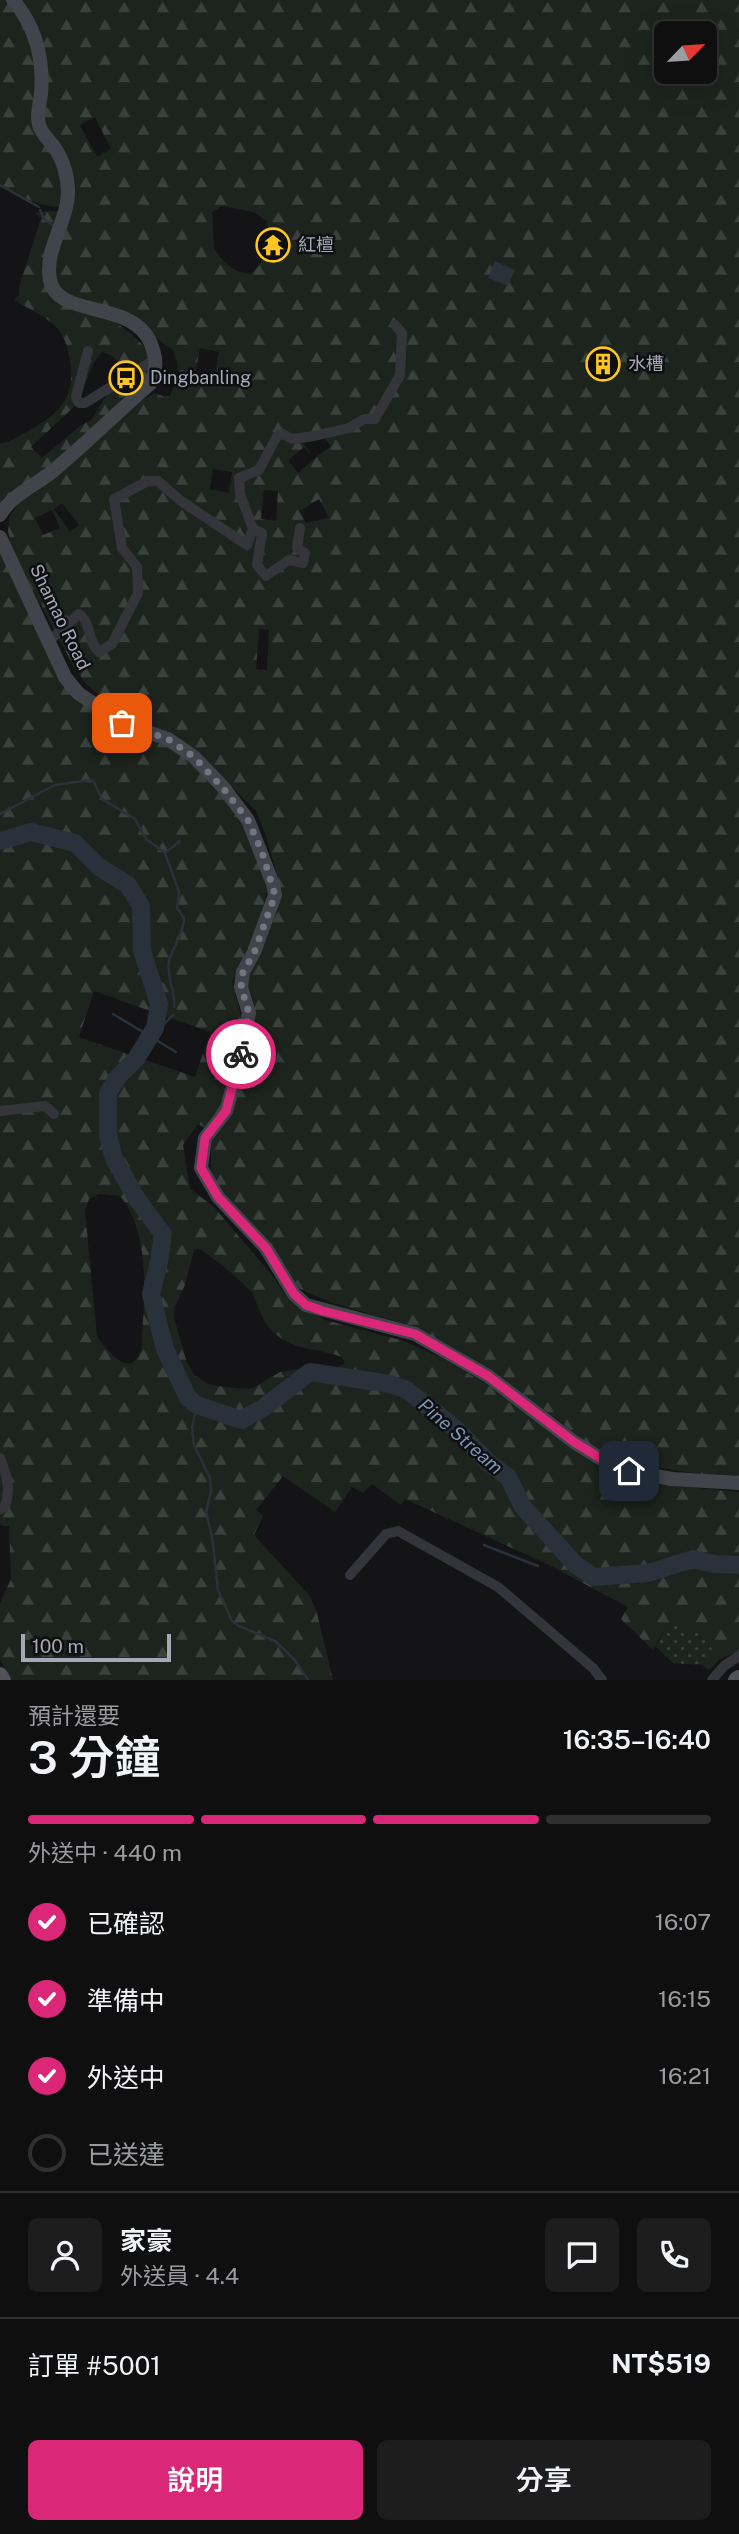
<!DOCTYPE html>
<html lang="zh-TW">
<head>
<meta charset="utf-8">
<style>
  :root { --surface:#0f0f10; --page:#1d1d1e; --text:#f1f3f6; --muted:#9b9c9f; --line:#2f2f30; --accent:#db2777 }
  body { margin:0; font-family:"Public Sans","Noto Sans TC",sans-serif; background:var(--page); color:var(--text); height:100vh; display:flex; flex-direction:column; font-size:26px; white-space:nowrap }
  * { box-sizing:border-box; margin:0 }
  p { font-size:23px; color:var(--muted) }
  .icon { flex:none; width:38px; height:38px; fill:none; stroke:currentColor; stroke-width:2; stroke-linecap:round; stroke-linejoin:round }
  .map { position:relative; height:1680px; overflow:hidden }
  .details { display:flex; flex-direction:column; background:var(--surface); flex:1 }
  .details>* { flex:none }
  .needle { width:46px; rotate:65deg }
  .fabs { position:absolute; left:654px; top:21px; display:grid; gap:14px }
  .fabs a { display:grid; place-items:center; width:63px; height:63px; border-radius:10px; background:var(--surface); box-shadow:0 7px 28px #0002,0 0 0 2px var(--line); font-size:35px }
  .scale { position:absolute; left:21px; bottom:18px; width:150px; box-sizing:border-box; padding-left:7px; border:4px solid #a4a9b7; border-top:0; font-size:19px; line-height:24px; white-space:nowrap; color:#a4a9b7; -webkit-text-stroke:5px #0f0f11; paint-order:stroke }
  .pin { position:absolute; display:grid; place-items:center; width:60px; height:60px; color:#fff; margin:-30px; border-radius:14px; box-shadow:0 4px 10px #0006 }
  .courier { position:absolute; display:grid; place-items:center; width:70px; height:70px; margin:-35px; border:5px solid #db2777; border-radius:50%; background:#fff; color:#222; box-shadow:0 2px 9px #0007 }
  .headline em { font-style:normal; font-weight:600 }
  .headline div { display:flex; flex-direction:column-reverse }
  .headline { display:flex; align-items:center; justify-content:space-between; height:119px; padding:0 28px }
  h1 { font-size:46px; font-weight:600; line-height:52px }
  .bar { display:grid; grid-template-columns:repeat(4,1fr); gap:10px 7px; align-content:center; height:84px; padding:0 28px }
  .bar i { height:9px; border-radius:5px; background:var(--line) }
  .bar .selected { background:var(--accent) }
  .bar p { grid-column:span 4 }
  .line { display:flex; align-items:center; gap:18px; padding:0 28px; border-top:2px solid var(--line) }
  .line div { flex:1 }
  .round { display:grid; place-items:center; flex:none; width:74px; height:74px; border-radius:10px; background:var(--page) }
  ol { padding:0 28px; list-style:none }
  li { display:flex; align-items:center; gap:21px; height:77px }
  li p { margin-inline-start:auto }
  li .icon { padding:7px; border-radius:50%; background:var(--accent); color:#fff; stroke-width:4 }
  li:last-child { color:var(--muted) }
  li i { width:38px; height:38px; border:4px solid var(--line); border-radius:50% }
  .action { display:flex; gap:14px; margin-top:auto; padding:14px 28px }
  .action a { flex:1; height:80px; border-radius:10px; background:var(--accent); color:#fff; font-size:28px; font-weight:600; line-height:80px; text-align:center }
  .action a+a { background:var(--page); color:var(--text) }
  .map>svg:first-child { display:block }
  .grass { fill:url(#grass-dots) }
  .forest { fill:url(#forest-firs); fill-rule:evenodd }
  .water { fill:#29313a }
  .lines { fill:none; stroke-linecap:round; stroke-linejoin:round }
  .stream { stroke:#29313a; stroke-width:2.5 }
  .river { stroke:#29313a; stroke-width:18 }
  .street { stroke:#34353b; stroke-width:10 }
  .secondary { stroke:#42444b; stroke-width:14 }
  .primary { stroke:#50525a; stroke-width:16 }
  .done { stroke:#72757f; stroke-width:7; stroke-dasharray:0 12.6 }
  .route { stroke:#db2777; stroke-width:9 }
  .labels { text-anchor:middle; stroke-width:5; stroke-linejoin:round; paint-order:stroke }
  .poi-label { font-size:18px; fill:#a4a9b7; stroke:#0f0f11; text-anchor:start }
  .street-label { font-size:18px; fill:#a4a9b7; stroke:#0f0f11 }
  .water-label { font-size:19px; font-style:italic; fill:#7994b5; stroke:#0f0f11 }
</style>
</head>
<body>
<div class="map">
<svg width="739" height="1680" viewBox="0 0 739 1680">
  <defs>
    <pattern id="grass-dots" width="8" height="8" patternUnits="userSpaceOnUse" patternTransform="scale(1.75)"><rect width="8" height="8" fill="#1c241d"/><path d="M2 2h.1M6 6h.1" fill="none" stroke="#3a413c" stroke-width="1.8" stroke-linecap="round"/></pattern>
    <pattern id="forest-firs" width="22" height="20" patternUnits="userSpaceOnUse" patternTransform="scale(1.75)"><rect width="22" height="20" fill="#1c241d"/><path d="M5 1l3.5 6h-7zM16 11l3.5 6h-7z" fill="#3a413c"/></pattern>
  </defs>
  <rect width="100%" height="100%" fill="#141416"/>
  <!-- grass -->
  <path class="grass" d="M667 1625C688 1625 707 1633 715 1654L702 1665 673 1663 656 1647Z"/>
  <!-- forest -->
  <g class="forest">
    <path d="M0 0H6L32 40 49 147 63 179 62 207C38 207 20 196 0 184Z"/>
    <path d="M20 0H739V1479L629 1464 588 1445 556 1418 441 1341 406 1324 332 1303 300 1289 284 1268 271 1243 217 1186 211 1171V1143L229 1112 255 1016 253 999 246 983 282 893 266 836 256 811 202 757 126 719 86 684 74 667 13 553 8 531 9 518 19 503 135 404 155 393 165 397 170 396 178 377 177 362 173 350 160 341 133 315 61 292 53 274 73 197 43 123 44 96ZM667 33H705V72H667ZM95 117 111 149 97 157 80 125ZM222 206 253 212 267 221C270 238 266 264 250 274 234 273 223 262 214 249L212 212ZM200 348 219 352 214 379 195 375ZM324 438 331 446 314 459 303 443ZM304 447 314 459 298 473 288 460ZM213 469 232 472 229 493 210 489ZM264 490 278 491 276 521 261 519ZM319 499 329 518 306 523 300 511ZM62 503 79 525 70 532 54 509ZM52 510 60 528 43 535 35 518ZM259 629 269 630 267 670 256 669Z"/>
    <path d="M48 211H64L45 274 73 310 115 322 134 336 150 353 151 383 128 393 78 444 33 482 3 498 0 503V444C11 441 20 436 30 430 59 414 76 397 70 361 68 348 65 336 55 326 44 315 27 308 14 300L19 295V287L41 218 36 213ZM102 352C112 354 123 363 120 374L91 420 80 426 42 458 31 447 76 405 94 362Z"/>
    <path d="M0 550 58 678 78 701 165 743 201 768 250 834 255 846 267 891 256 934 232 982 243 1022 229 1072 222 1111 207 1129 198 1124 183 1145 190 1189 213 1206 271 1274 288 1298 325 1320 404 1341 442 1358 515 1401 628 1474 657 1484 739 1492V1651L720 1659 709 1670 702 1665 714 1654C707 1633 688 1625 667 1625L653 1650 621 1619 628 1607 549 1565 405 1499 401 1505 372 1484 363 1493 352 1487 335 1512 283 1476 256 1510 263 1516 254 1535 308 1594 316 1609 333 1680H12L0 1659V1603L11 1579 9 1526H2L0 1524ZM94 991 210 1032 195 1077 79 1037ZM99 1194 120 1196C148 1229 146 1291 142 1332 141 1338 143 1348 140 1353 129 1380 105 1348 97 1336L85 1211 89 1199ZM198 1249C208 1252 247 1285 252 1293 259 1306 261 1320 272 1331 293 1351 318 1348 342 1357L345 1363 335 1369 312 1367 280 1372 253 1388 243 1389 211 1385 194 1375 186 1360 174 1318 175 1307 185 1285 194 1250Z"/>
  </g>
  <!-- water -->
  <path class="water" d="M495 261 515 270 508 286 488 278Z"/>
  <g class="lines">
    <!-- stream -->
    <g class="stream">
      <path d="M0 185 39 207"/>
      <path d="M40 210 44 219 54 226"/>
      <path d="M0 814 55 785 90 780 94 782 102 799 135 819 146 839 165 853 179 892 177 908 184 918C184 933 173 947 169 961 166 977 176 992 174 1007"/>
      <path d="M166 852 180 841"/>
      <path d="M113 1014 176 1052"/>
      <path d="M155 1028 164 1024 173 1015"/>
      <path d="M197 1405 192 1428 194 1445 210 1478 211 1491 206 1512 212 1536 218 1590 232 1621 239 1626 275 1641 294 1659 308 1680"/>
      <path d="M484 1545 538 1566"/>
    </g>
    <!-- river -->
    <path class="river" d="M0 841 31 832 75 843 99 867 128 885 141 906 142 951 159 1004 155 1028 136 1059 117 1078 108 1093V1135L114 1159 137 1199 163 1234 159 1262 151 1294 165 1349 188 1398 197 1405 241 1420 263 1408 310 1372 390 1384 407 1390 456 1429 488 1462 508 1477 523 1507 576 1565 594 1577 648 1573 693 1559 714 1564 739 1565"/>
    <!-- street -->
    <g class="street">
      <path d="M88 351 76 397 79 403H85L157 358"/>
      <path d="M253 529 262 533 257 565 266 576 289 560 303 563 305 553 297 548 300 528"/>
      <path d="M49 641 79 614C92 623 87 642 99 652L112 644 138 593 137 567 122 548 114 499 148 481H158L181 501 247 545 253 529 240 494 239 478 259 470 277 436 283 434 292 439 314 436 349 428 364 419H375L400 375 402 333 395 325"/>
      <path d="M0 1111 45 1106 54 1114"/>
      <path d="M0 1458C7 1475 11 1489 5 1507L0 1509"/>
      <path d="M350 1575 386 1534 398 1531 498 1587 593 1668 602 1680"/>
      <path d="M712 1680 724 1666 739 1656"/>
    </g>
    <!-- secondary -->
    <g class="secondary">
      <path d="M0 515C11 495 36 485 53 471 87 443 117 412 150 384 157 369 157 360 151 344 134 299 57 319 50 280 44 250 68 221 68 192 68 177 63 159 54 147 49 140 42 134 39 125 36 114 40 104 41 94 44 59 35 26 13 0"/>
      <path d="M0 537 65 677 78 693 122 723 168 739 194 757 223 787 248 820 273 884 275 895 254 952 243 972 241 987 249 1013 238 1068 226 1111 205 1138 201 1168 218 1197 266 1248 294 1294 306 1305 415 1334 488 1376 574 1442 608 1463 629 1471 672 1479 739 1483"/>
    </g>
    <!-- primary -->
    <g class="primary">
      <path d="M0 1675 3 1680"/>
      <path d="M736 1680 739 1678"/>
    </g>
  </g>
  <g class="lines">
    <!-- done -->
    <path class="done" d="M122 723 168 739 194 757 223 788 248 820 262 852 275 895 254 953 243 972 241 987 249 1013 241 1054"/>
    <!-- route -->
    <path class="route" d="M241 1054 226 1111 205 1138 201 1168 218 1197 266 1248 294 1294 306 1305 323 1311 415 1334 488 1376 574 1442 608 1463 629 1471"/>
  </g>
  <!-- icons -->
  <defs>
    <symbol id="temple-ring" viewBox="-11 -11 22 22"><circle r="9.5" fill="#0f0f11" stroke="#fec523" stroke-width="1.5"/><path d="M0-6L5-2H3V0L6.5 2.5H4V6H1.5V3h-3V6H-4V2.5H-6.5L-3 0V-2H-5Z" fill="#fec523"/></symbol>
    <symbol id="building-ring" viewBox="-11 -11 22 22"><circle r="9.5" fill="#0f0f11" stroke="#fec523" stroke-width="1.5"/><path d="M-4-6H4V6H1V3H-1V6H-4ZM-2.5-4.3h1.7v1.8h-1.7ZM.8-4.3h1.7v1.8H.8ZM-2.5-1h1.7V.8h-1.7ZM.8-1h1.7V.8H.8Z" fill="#fec523"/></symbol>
    <symbol id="bus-ring" viewBox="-11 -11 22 22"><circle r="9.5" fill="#0f0f11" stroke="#fec523" stroke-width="1.5"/><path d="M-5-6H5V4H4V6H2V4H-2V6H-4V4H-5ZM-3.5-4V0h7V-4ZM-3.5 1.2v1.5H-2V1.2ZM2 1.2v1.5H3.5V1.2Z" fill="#fec523"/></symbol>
  </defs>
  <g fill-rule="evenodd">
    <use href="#temple-ring" x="254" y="226" width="38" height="38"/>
    <use href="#building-ring" x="584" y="345" width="38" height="38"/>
    <use href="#bus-ring" x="107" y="359" width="38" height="38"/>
  </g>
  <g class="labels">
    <!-- poi labels -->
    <g class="poi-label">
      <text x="298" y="251">紅檀</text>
      <text x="628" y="370">水槽</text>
      <text x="150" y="384">Dingbanling</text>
    </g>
    <!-- street labels -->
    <g class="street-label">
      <text transform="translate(60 617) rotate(64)" y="6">Shamao Road</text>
    </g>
    <!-- water labels -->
    <g class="water-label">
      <text transform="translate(461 1436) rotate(41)" y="7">Pine Stream</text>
    </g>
  </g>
</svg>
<div class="fabs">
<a><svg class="needle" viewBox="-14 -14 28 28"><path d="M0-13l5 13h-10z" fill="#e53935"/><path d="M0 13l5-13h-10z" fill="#9b9c9f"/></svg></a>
</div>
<div class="scale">100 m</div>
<div class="pin" style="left:122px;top:723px;background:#ea580c"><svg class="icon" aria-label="bag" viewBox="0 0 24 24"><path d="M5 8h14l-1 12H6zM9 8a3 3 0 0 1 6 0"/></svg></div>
<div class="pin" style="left:629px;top:1471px;background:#1f2937"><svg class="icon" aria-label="home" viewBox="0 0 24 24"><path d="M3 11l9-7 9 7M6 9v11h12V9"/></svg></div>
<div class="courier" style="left:241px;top:1054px"><svg class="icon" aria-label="bike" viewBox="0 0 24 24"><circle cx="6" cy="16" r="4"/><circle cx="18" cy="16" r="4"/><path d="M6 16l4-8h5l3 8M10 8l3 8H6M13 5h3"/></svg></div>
</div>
<section class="details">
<div class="headline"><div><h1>3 分鐘</h1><p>預計還要</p></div><em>16:35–16:40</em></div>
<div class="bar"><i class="selected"></i><i class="selected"></i><i class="selected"></i><i></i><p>外送中 · 440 m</p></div>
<ol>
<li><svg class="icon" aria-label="check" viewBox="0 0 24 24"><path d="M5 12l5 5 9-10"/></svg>已確認<p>16:07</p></li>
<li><svg class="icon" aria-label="check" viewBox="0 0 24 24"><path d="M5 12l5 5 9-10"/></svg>準備中<p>16:15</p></li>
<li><svg class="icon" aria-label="check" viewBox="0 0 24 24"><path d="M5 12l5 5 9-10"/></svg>外送中<p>16:21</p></li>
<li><i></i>已送達</li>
</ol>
<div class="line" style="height:126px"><a class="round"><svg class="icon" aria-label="person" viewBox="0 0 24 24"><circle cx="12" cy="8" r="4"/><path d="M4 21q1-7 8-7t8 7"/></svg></a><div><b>家豪</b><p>外送員 · 4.4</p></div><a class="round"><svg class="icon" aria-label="chat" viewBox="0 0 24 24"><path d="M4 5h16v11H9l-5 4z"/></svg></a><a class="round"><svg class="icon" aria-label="phone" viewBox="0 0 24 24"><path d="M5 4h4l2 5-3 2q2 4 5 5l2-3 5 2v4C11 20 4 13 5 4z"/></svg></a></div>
<div class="line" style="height:91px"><div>訂單 #5001</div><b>NT$519</b></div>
<div class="action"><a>說明</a><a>分享</a></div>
</section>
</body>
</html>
